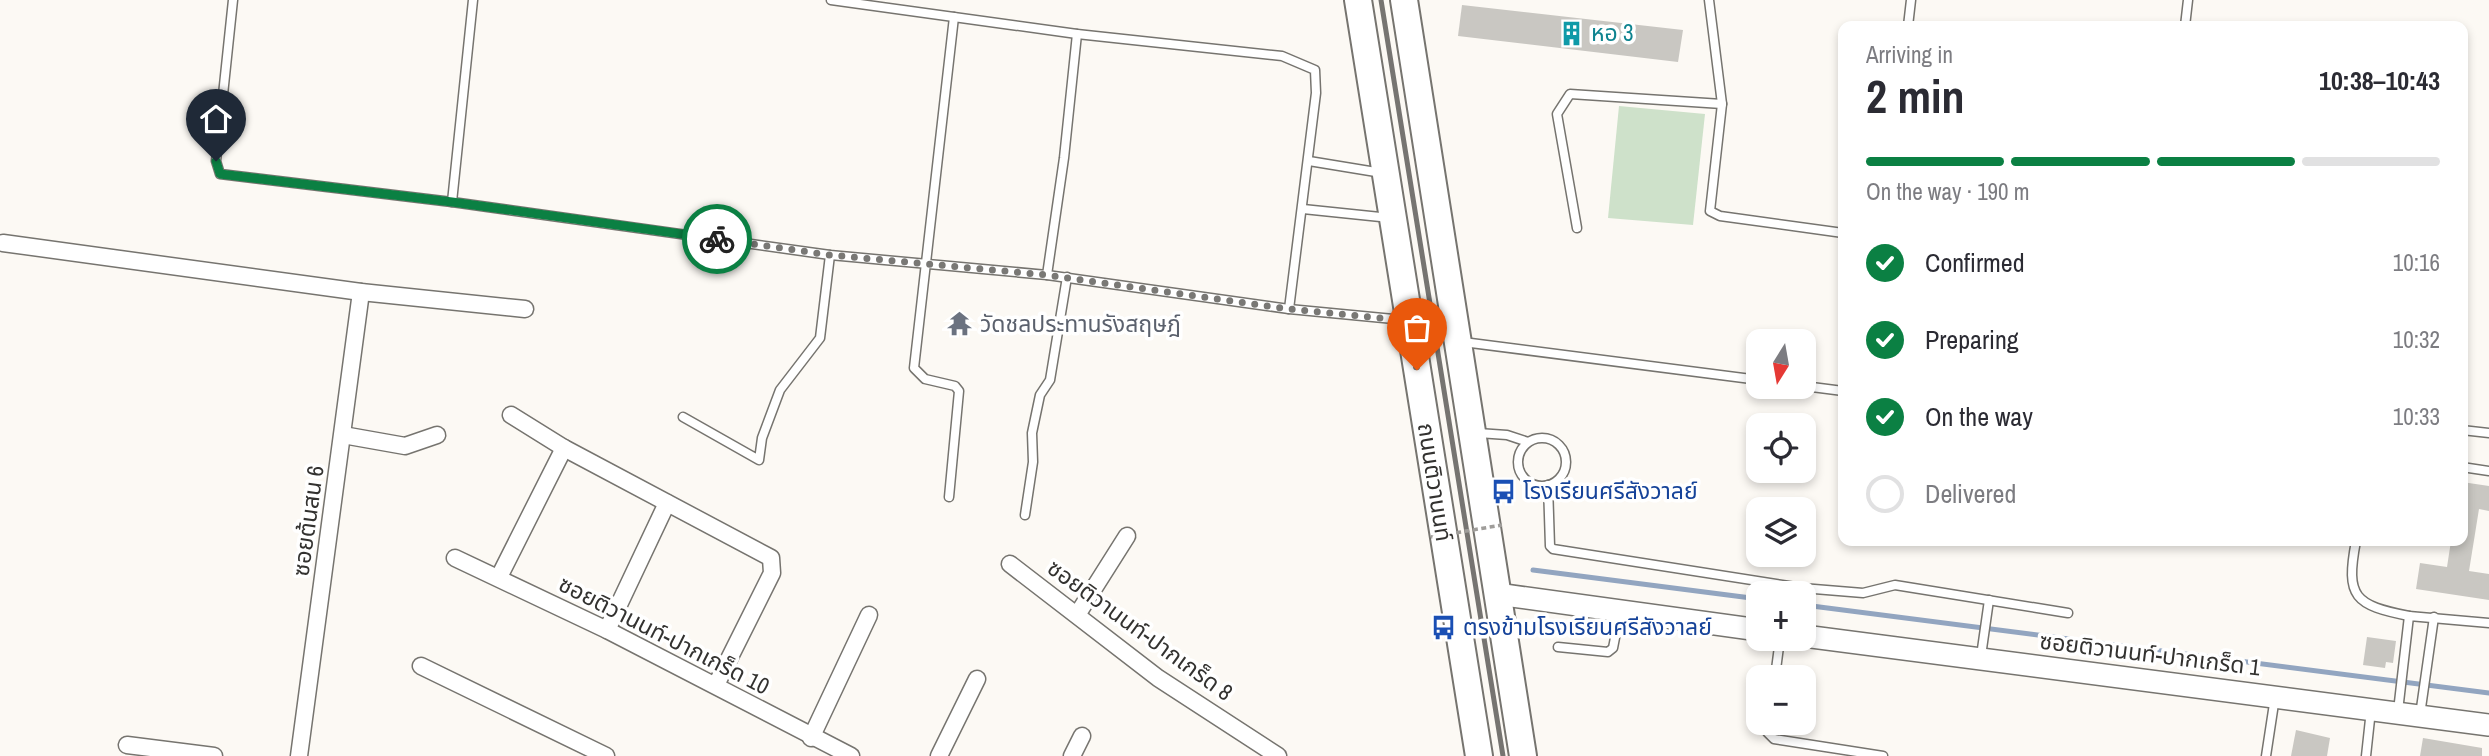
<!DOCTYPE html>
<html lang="en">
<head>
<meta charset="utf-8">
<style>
  :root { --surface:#fff; --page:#f7f7f7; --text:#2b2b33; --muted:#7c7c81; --line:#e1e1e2; --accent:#0b8043 }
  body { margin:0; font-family:"Archivo Narrow","Noto Sans Thai",sans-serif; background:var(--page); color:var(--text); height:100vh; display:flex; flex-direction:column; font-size:26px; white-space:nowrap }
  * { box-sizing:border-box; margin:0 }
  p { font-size:23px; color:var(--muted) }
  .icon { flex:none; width:38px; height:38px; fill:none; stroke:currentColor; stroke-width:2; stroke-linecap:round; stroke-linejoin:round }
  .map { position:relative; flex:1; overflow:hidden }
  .panel { position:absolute; left:1838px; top:21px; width:630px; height:525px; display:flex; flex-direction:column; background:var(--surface); border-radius:14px; box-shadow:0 4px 10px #0003 }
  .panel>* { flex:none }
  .needle { width:46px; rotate:191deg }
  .tools { position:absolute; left:1746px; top:329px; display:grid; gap:14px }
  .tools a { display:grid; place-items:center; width:70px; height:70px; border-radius:14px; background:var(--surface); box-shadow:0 4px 10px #0003; font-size:35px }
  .pin { position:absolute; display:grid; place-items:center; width:60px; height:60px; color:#fff; margin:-72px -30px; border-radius:50% 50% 50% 0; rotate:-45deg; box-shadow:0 0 7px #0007 }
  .pin .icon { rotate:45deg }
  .courier { position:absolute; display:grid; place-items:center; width:70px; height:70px; margin:-35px; border:5px solid #0b8043; border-radius:50%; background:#fff; color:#222; box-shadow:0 2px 9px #0007 }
  .overview em { font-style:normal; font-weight:700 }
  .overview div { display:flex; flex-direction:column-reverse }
  .overview { display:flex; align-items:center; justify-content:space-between; height:119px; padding:0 28px }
  h1 { font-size:46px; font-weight:700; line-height:52px }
  .bar { display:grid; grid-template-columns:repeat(4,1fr); gap:10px 7px; align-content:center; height:84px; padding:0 28px }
  .bar i { height:9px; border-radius:5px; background:var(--line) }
  .bar .current { background:var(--accent) }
  .bar p { grid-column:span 4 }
  ol { padding:0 28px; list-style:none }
  li { display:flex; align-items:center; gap:21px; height:77px }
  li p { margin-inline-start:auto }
  li .icon { padding:7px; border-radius:50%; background:var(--accent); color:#fff; stroke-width:4 }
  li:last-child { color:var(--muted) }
  li i { width:38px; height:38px; border:4px solid var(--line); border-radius:50% }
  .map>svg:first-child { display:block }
  .green { fill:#cee1ca }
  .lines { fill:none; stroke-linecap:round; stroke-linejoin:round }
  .stream { stroke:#92a5c0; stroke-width:5 }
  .building { fill:#c9c7c2 }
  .service-casing { stroke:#76746f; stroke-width:11 }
  .minor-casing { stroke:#76746f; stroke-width:19 }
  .tertiary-casing { stroke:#76746f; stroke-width:24 }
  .primary-casing { stroke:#76746f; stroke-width:30 }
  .service { stroke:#fff; stroke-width:8 }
  .minor { stroke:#fff; stroke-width:16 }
  .tertiary { stroke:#fff; stroke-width:21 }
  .primary { stroke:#fff; stroke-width:26 }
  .rail { stroke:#767471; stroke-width:5 }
  .path-bridge { stroke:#9f9d9a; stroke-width:3.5; stroke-dasharray:5 3.5; stroke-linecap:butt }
  .done { stroke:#797875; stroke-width:7; stroke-dasharray:0 12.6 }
  .route { stroke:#0b8043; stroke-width:9 }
  .labels { text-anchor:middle; stroke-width:7; stroke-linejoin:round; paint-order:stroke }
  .culture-label { font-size:23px; fill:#0d838f; stroke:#fff; text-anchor:start }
  .worship-label { font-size:23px; fill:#5b616d; stroke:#fff; text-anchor:start }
  .street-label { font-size:23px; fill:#333230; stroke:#fff }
  .transit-label { font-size:23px; fill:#164399; stroke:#fff; text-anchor:start }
</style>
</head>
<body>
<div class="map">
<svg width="2489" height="756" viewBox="0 0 2489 756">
  <rect width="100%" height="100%" fill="#fcf9f4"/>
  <!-- green -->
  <path class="green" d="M1619 106 1705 114 1693 225 1608 218Z"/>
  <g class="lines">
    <!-- stream -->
    <g class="stream">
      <path d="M1533 570 1759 599"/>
      <path d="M1804 605 2489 693"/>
    </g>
  </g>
  <!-- building -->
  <g class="building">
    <path d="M1462 5 1683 30 1678 62 1458 36Z"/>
    <path d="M2462 482 2489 486V511L2479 509 2469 571 2489 574V600L2416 589 2420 563 2447 567 2451 541H2462Z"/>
    <path d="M2367 637 2396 641 2393 663 2386 662 2385 668 2363 665Z"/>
    <path d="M2296 730 2330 738 2327 756H2291Z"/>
    <path d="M2423 738 2482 748V756H2420Z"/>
  </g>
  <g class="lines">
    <defs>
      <g id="service">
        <path d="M233 0 216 161 220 174 452 202 830 255 1047 275 1289 309 1404 320"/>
        <path d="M831 0 1077 34 1282 56 1315 70 1316 93 1289 309"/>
        <path d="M1709 0 1722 104 1710 211 1720 216 1843 233"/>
        <path d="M1908 26 1911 0"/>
        <path d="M2185 26 2188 0"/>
        <path d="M1309 161 1382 173"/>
        <path d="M452 202 473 0"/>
        <path d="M1303 209 1390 218"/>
        <path d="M1577 228 1557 114 1570 94 1722 104"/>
        <path d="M1047 275 1064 158 1077 34"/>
        <path d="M1463 342 1759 380"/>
        <path d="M1804 386 1843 391"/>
        <path d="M683 417 759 460 762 438 780 390 820 338 830 255"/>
        <path d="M2462 430 2489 433"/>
        <path d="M1478 433 1507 435 1528 442"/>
        <circle cx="1542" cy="462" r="24"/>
        <path d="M2462 467 2489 471"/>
        <path d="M1548 485 1550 546 1553 549 1802 588 1863 593 1895 585 2068 613"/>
        <path d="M949 497 959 391 955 386 925 379 914 368 954 17"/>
        <path d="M1025 515 1033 462 1032 433 1040 395 1050 380 1067 277"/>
        <path d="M2356 541C2345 598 2355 605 2409 616"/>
        <path d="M1558 647 1608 652 1613 648 1620 612"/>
        <path d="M1981 656 1989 600"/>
        <path d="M1775 677 1780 639"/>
        <path d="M2398 711 2409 616 2489 623"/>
        <path d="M2420 715 2434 617"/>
        <path d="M1768 723 1767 732 1774 739 1883 756"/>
        <path d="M2266 756 2275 697"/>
        <path d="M2366 756 2371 710"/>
      </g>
      <g id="minor">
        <path d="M3 243 361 292 525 309"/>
        <path d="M511 415 564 448 771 558 772 573 716 685"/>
        <path d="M343 435 405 446 437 435"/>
        <path d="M455 558 607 630 851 756"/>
        <path d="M1010 564 1158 678 1278 756"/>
        <path d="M499 577 564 448"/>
        <path d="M1077 615 1127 536"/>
        <path d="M607 630 667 503"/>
        <path d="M421 666 606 756"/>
        <path d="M811 738 869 615"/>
        <path d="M127 745 214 756"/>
        <path d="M299 756 361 292"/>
        <path d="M939 756 977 679"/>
        <path d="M1072 756 1082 736"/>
      </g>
      <g id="tertiary">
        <path d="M1497 594 1759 630"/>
        <path d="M1804 636 2489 725"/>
      </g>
      <g id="primary">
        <path d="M1358 0 1479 756"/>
        <path d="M1404 0 1523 756"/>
      </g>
    </defs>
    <!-- service casing -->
    <use href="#service" class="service-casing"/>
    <!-- minor casing -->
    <use href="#minor" class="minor-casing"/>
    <!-- tertiary casing -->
    <use href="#tertiary" class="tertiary-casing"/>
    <!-- primary casing -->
    <use href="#primary" class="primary-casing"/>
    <!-- service -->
    <use href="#service" class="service"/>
    <!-- minor -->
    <use href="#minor" class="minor"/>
    <!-- tertiary -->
    <use href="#tertiary" class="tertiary"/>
    <!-- primary -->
    <use href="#primary" class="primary"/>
    <!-- rail -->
    <path class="rail" d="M1381 0 1503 756"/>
    <!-- path-bridge -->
    <path class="path-bridge" d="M1431 537 1502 525"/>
  </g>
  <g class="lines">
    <!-- done -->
    <path class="done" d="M717 239 830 255 1047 275 1289 309 1409 321 1417 370"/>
    <!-- route -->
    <path class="route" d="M216 161 220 174 452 202 717 239"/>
  </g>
  <!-- icons -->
  <defs>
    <symbol id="building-bare" viewBox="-9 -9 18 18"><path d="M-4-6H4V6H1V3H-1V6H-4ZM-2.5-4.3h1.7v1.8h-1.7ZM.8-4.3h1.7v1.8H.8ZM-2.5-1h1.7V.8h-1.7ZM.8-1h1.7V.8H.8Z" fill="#0f9aa8" stroke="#fff" stroke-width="2.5" paint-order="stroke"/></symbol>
    <symbol id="temple-bare" viewBox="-9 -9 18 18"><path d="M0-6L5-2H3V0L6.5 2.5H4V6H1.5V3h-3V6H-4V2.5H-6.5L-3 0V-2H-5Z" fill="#6b7280" stroke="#fff" stroke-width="2.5" paint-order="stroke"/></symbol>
    <symbol id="bus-bare" viewBox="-9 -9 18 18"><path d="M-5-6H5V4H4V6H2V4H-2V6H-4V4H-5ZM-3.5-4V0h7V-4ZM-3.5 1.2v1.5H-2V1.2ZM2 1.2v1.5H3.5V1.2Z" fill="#1a4fb4" stroke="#fff" stroke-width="2.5" paint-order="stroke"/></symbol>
  </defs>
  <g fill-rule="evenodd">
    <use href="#building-bare" x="1554" y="16" width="35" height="35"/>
    <use href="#temple-bare" x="942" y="306" width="35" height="35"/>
    <use href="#bus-bare" x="1486" y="474" width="35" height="35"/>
    <use href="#bus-bare" x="1426" y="610" width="35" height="35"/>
  </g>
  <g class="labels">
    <!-- culture labels -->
    <g class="culture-label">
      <text x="1591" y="41">หอ 3</text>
    </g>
    <!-- worship labels -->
    <g class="worship-label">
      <text x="980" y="332">วัดชลประทานรังสฤษฎ์</text>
    </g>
    <!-- street labels -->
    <g class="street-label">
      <text transform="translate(1435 482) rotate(81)" y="8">ถนนติวานนท์</text>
      <text transform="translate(308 521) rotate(-82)" y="8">ซอยต้นสน 6</text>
      <text transform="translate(1140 630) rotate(36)" y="8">ซอยติวานนท์-ปากเกร็ด 8</text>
      <text transform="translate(664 635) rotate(27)" y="8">ซอยติวานนท์-ปากเกร็ด 10</text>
      <text transform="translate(2150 654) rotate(7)" y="8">ซอยติวานนท์-ปากเกร็ด 1</text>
    </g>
    <!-- transit labels -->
    <g class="transit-label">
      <text x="1523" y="499">โรงเรียนศรีสังวาลย์</text>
      <text x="1463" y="635">ตรงข้ามโรงเรียนศรีสังวาลย์</text>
    </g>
  </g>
</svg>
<div class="tools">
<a><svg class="needle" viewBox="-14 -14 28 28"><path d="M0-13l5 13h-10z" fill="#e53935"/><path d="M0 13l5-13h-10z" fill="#7c7c81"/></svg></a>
<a><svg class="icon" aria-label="locate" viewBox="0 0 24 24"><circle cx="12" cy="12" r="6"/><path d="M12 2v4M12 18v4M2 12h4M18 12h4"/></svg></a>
<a><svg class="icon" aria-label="layers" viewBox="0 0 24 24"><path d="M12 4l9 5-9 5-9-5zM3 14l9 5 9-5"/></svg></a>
<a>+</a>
<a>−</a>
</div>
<div class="pin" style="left:1417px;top:370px;background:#ea580c"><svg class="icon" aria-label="bag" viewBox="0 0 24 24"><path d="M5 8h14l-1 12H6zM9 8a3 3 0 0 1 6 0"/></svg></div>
<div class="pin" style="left:216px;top:161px;background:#1f2937"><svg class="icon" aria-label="home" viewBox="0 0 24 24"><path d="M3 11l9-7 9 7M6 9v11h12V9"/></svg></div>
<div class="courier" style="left:717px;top:239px"><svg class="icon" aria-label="bike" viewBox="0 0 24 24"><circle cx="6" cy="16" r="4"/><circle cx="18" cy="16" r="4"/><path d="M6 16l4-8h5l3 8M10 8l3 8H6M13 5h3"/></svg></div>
<section class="panel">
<div class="overview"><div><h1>2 min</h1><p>Arriving in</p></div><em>10:38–10:43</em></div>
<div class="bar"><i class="current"></i><i class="current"></i><i class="current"></i><i></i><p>On the way · 190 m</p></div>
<ol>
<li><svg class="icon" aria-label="check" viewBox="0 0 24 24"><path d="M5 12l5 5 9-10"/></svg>Confirmed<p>10:16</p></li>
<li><svg class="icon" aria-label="check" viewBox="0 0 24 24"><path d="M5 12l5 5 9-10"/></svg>Preparing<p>10:32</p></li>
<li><svg class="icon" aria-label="check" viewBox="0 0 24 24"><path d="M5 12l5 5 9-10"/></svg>On the way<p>10:33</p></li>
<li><i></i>Delivered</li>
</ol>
</section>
</div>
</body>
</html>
